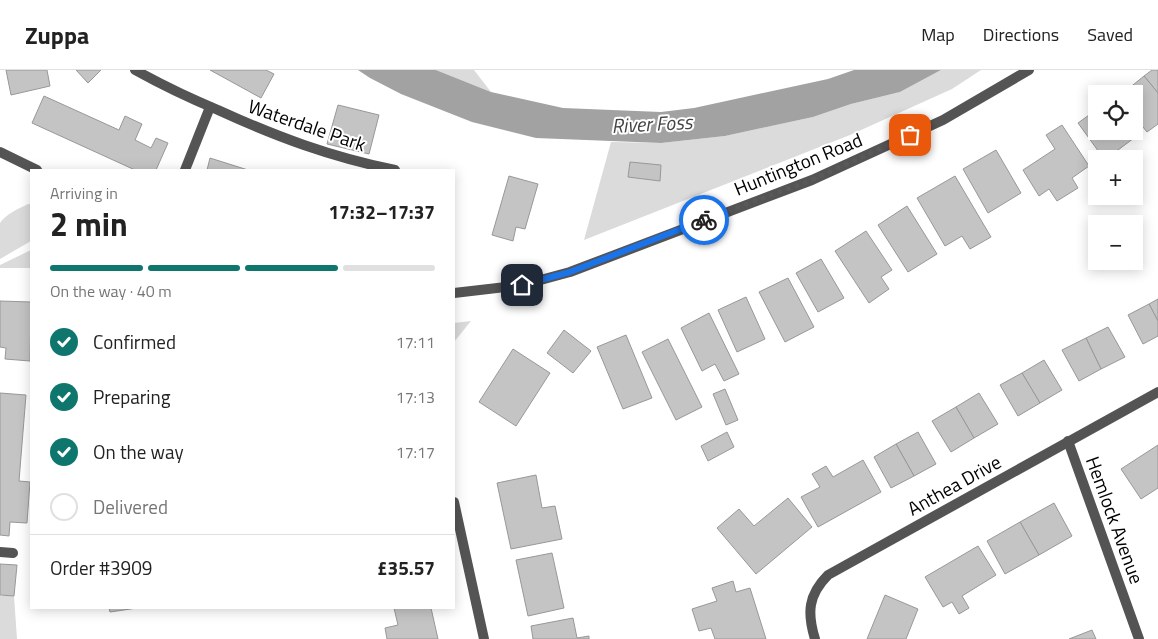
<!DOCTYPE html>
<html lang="en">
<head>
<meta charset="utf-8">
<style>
  :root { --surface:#fff; --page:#f6f6f6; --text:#222; --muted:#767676; --line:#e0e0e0; --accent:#0f766e }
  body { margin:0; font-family:"Titillium Web",sans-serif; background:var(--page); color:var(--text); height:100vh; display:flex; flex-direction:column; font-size:19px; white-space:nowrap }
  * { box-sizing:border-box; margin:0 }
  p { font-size:16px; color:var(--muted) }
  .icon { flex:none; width:28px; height:28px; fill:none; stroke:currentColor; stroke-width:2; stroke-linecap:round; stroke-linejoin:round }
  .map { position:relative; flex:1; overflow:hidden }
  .panel { position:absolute; left:30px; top:99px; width:425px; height:440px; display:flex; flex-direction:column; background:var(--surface); border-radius:0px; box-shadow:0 2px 12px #0003 }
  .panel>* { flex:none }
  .tools { position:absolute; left:1088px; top:15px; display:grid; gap:10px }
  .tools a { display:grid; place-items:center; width:55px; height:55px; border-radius:0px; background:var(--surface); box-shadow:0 2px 12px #0003; font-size:25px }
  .pin { position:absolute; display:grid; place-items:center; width:42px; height:42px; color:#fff; margin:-21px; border-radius:10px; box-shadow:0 2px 8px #0006 }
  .courier { position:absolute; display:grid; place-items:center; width:50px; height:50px; margin:-25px; border:4px solid #1a73e8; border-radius:50%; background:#fff; color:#222; box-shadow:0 1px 6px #0007 }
  .overview em { font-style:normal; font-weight:700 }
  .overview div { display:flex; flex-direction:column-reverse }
  .overview { display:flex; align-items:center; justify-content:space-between; height:85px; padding:0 20px }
  h1 { font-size:32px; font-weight:700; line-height:38px }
  .bar { display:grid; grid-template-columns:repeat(4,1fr); gap:8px 5px; align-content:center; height:60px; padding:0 20px }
  .bar i { height:6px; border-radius:4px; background:var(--line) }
  .bar .current { background:var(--accent) }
  .bar p { grid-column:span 4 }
  .line { display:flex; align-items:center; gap:12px; padding:0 20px; border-top:1px solid var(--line) }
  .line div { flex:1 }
  ol { padding:0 20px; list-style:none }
  li { display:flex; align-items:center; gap:15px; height:55px }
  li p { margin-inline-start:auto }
  li .icon { padding:5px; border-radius:50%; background:var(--accent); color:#fff; stroke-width:4 }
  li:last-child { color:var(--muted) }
  li i { width:28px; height:28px; border:2px solid var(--line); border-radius:50% }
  header { display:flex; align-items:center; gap:30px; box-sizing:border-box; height:70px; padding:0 25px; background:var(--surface); border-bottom:1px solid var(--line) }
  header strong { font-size:24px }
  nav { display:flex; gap:28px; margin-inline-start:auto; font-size:18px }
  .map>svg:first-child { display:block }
  .green { fill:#dbdbdb }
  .water { fill:#a2a2a2 }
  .building { fill:#c4c4c4; stroke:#989898 }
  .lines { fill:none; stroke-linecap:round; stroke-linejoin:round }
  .service { stroke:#545454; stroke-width:10 }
  .minor { stroke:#545454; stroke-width:10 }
  .tertiary { stroke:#545454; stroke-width:10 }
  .done { stroke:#595959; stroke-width:5; stroke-dasharray:0 9 }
  .route { stroke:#1a73e8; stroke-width:6 }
  .labels { text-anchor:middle; stroke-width:4; stroke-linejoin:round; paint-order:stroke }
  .street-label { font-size:19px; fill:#000; stroke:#fff }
  .water-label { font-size:20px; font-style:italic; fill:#434343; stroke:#fff }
</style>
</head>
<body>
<header>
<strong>Zuppa</strong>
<nav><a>Map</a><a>Directions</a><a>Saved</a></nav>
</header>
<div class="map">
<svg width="1158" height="569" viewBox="0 0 1158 569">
  <rect width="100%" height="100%" fill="#fff"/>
  <!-- green -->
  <g class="green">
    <path d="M436 0H474L491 22Z"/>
    <path d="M941 0H981L952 19 850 65 584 170 611 72 661 73 725 66 813 47 851 34 900 22Z"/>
    <path d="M28 134H31V171L0 189V153C6 144 18 139 28 134Z"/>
    <path d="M31 180V198H0V195Z"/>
    <path d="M471 251 454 272V253Z"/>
    <path d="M0 526H14L17 569H0Z"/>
  </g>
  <!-- water -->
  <path class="water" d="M358 0H436L491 22 563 38 661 42 694 38 828 9 854 0H941L900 22 851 34 813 47 725 66 661 73 536 68 472 52 401 24 370 8Z"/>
  <!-- building -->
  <g class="building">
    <path d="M6 0H47L50 16 11 25Z"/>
    <path d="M76 0H101L88 13Z"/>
    <path d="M210 0H266L274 4 261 28Z"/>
    <path d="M1152 0H1158V23L1144 6Z"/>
    <path d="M1144 6 1158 23V54L1147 62 1134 46V24H1122Z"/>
    <path d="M44 26 119 60 125 46 142 54 135 70 151 78 156 68 168 73 156 100H135L32 53Z"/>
    <path d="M338 35 379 45 369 84 327 74Z"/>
    <path d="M1096 40V61H1129L1134 68 1106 89H1104L1078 53Z"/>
    <path d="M1062 55 1089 96 1072 108 1078 118 1057 131 1049 119 1039 126 1023 100 1055 79 1046 65Z"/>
    <path d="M996 80 1021 123 988 143 963 99Z"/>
    <path d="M210 88 248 100H207Z"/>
    <path d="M630 92 661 95 660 111 628 107Z"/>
    <path d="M509 106 538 114 525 159 516 157 513 171 492 165Z"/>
    <path d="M955 106 991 167 970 179 962 166 945 176 917 128Z"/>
    <path d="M907 136 937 184 908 202 878 155Z"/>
    <path d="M866 161 892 200 881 207 889 219 869 233 835 181Z"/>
    <path d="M821 189 844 228 818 242 796 203Z"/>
    <path d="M788 208 814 257 785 272 759 222Z"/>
    <path d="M746 227 765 269 737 282 718 240Z"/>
    <path d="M1158 229V251L1149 234Z"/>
    <path d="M0 231 31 232 30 291 5 289 6 278 0 277Z"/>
    <path d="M1149 234 1158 251V266L1143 274 1128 245Z"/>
    <path d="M709 243 739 304 724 311 715 294 702 301 681 258Z"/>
    <path d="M1108 257 1125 287 1101 299 1086 268Z"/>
    <path d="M564 260 591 281 573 303 547 283Z"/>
    <path d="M626 265 652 328 623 339 597 277Z"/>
    <path d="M1086 268 1101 299 1079 311 1062 280Z"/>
    <path d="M668 269 702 337 676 350 642 282Z"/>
    <path d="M513 279 550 303 516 356 479 332Z"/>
    <path d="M1044 290 1062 320 1040 333 1022 303Z"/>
    <path d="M1022 303 1040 333 1018 346 1000 315Z"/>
    <path d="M725 319 738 350 726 355 713 324Z"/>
    <path d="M0 323 26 325 19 411 30 412 27 453 10 452 9 466 0 465Z"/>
    <path d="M979 323 998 354 974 368 956 337Z"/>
    <path d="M956 337 974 368 951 382 932 351Z"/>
    <path d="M727 362 734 377 708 391 701 376Z"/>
    <path d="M918 362 936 394 914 406 896 374Z"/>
    <path d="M896 374 914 406 891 418 874 387Z"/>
    <path d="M1158 375V418L1141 429 1121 399Z"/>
    <path d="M863 390 881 422 818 457 801 427 820 417 812 404 826 396 833 407Z"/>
    <path d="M536 405 542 438 555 436 562 469 511 479 497 413Z"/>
    <path d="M788 428 812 457 756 504 717 458 739 439 754 456Z"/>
    <path d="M1054 433 1072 466 1039 485 1020 452Z"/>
    <path d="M1020 452 1039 485 1005 504 987 471Z"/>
    <path d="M978 476 996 505 962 526 969 538 959 544 952 532 943 537 925 507Z"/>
    <path d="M552 483 564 538 528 546 516 490Z"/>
    <path d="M0 494 17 495 14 526 0 525Z"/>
    <path d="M733 511 736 522 750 518 766 569H715L711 558 699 561 692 539 717 531 712 518Z"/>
    <path d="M885 525 918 539 906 569H867Z"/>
    <path d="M109 538H137L110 542Z"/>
    <path d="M394 538H431L438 569H387L385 558 398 555Z"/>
    <path d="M573 548 577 568 589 566V569H533L531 556Z"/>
    <path d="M1092 560 1096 569H1069Z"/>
  </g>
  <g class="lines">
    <!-- service -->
    <path class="service" d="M0 482 13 483"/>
    <!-- minor -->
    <g class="minor">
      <path d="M135 0C162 15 189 28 218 40 277 67 331 87 395 100"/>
      <path d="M185 100 210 37"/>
      <path d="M1068 371 1139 569"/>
      <path d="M454 432 484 569"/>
      <path d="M815 569C807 543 808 525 828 505L1158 322"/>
    </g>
    <!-- tertiary -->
    <g class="tertiary">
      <path d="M0 82 37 100"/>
      <path d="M454 223 522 215 570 202 812 110 943 50 1029 0"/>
    </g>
  </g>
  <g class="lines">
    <!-- done -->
    <path class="done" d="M704 150 812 110 910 65"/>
    <!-- route -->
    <path class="route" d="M522 215 570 202 704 150"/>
  </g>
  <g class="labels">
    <!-- street labels -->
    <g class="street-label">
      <text transform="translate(307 55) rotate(19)" y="7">Waterdale Park</text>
      <text transform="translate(798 94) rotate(-22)" y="7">Huntington Road</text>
      <text transform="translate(954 415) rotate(-29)" y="7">Anthea Drive</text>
      <text transform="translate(1115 450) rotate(70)" y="7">Hemlock Avenue</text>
    </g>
    <!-- water labels -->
    <g class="water-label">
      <text transform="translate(652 54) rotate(-3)" y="7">River Foss</text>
    </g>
  </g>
</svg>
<div class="tools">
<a><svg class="icon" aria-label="locate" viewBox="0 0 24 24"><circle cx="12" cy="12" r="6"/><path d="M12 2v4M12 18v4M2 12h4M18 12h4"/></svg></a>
<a>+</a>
<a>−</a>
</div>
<div class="pin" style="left:910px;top:65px;background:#ea580c"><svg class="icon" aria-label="bag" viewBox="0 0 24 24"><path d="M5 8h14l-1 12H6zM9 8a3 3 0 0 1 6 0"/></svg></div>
<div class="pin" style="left:522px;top:215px;background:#1f2937"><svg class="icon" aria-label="home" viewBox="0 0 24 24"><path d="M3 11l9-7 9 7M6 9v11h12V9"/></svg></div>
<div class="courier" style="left:704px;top:150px"><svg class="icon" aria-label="bike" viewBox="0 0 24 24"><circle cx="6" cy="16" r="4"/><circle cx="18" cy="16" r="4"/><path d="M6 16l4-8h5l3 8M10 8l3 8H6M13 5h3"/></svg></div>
<section class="panel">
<div class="overview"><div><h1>2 min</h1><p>Arriving in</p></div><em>17:32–17:37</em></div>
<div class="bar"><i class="current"></i><i class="current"></i><i class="current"></i><i></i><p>On the way · 40 m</p></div>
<ol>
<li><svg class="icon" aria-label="check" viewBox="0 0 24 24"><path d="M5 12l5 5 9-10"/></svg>Confirmed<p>17:11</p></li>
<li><svg class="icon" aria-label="check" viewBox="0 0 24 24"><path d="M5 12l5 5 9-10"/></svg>Preparing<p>17:13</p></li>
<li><svg class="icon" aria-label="check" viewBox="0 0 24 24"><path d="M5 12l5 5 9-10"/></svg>On the way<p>17:17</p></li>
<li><i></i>Delivered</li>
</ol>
<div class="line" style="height:65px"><div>Order #3909</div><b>£35.57</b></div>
</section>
</div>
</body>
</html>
